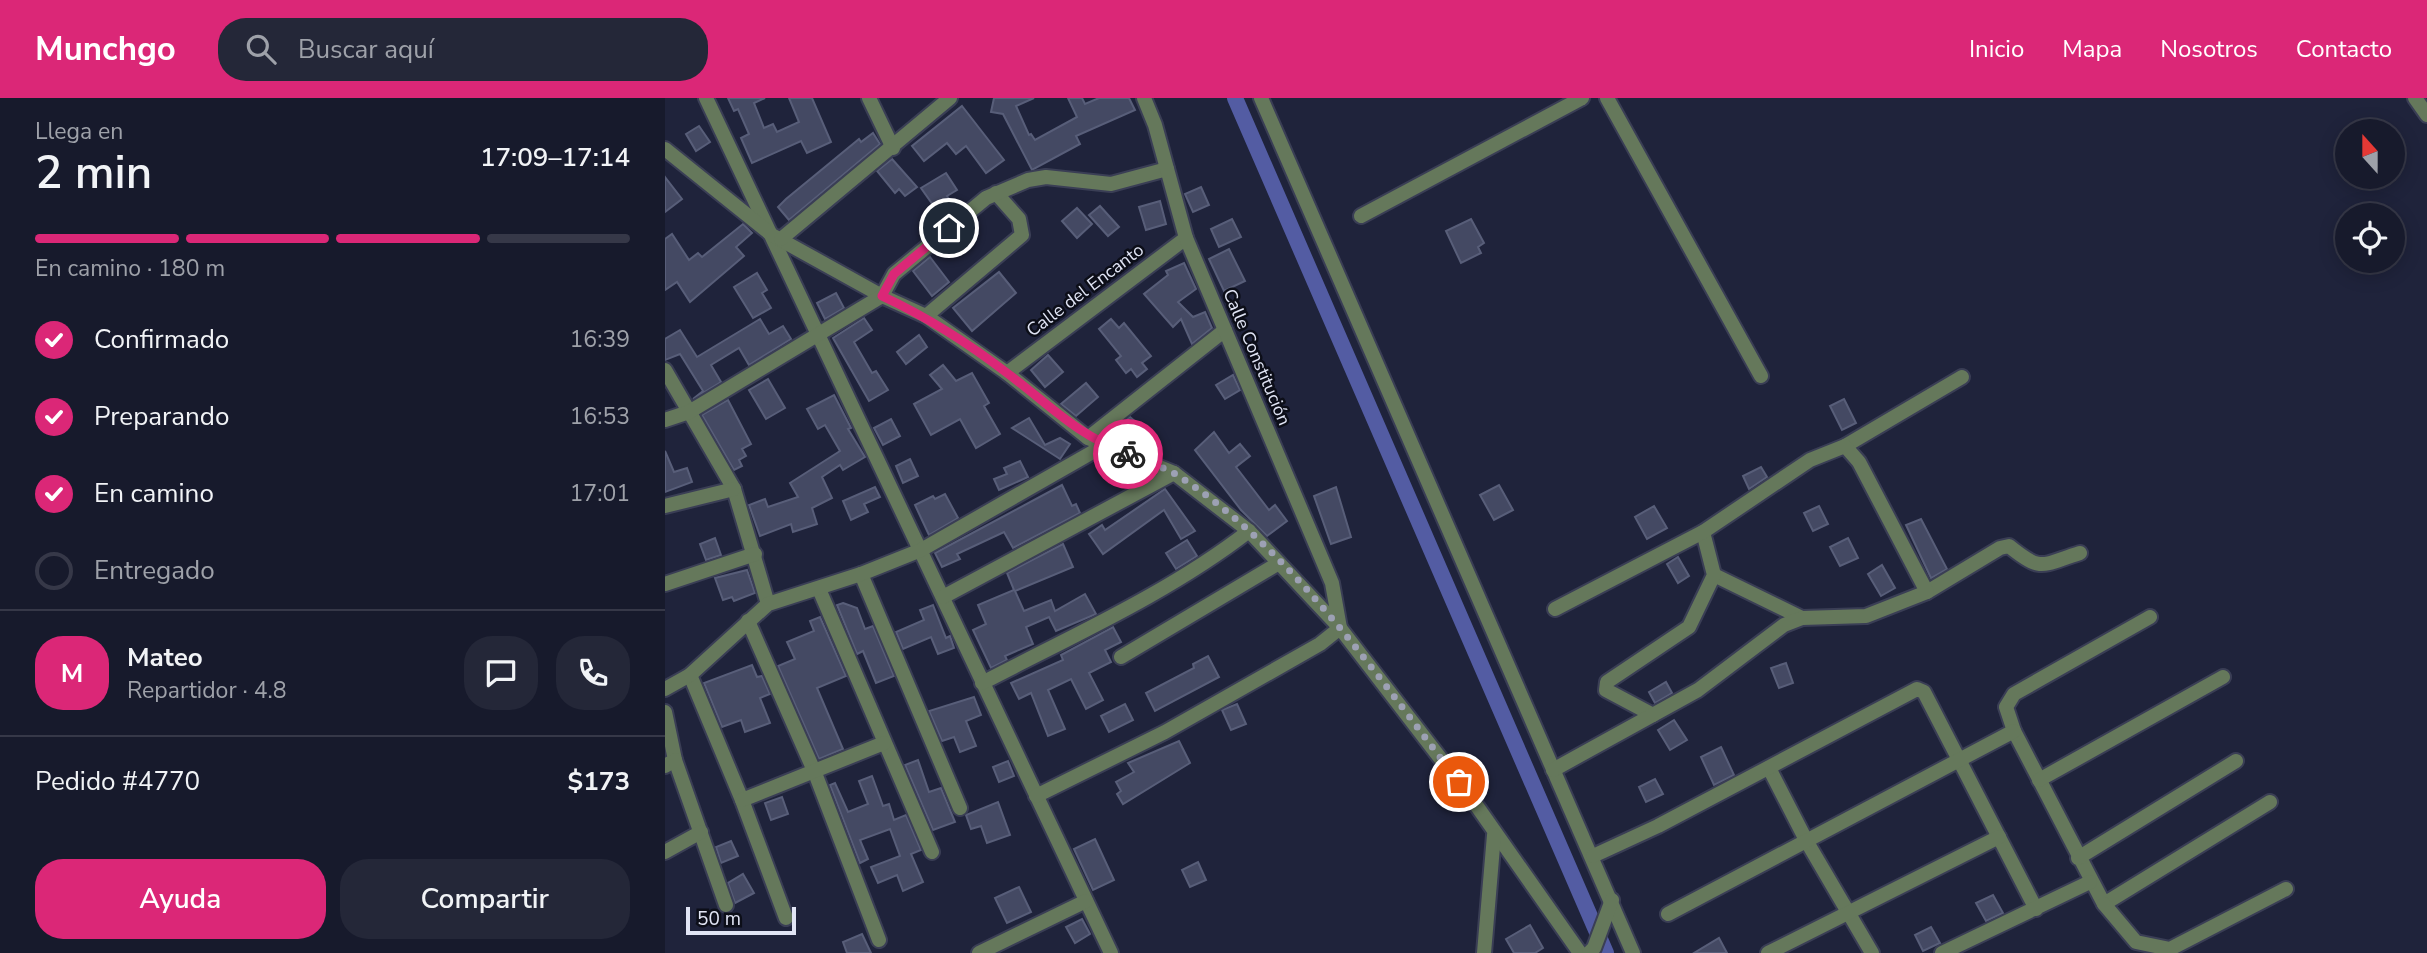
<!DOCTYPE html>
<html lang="es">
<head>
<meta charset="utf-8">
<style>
  :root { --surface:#171a2c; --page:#242738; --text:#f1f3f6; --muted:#9ea1a9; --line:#363848; --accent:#db2777 }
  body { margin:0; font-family:"Nunito Sans",sans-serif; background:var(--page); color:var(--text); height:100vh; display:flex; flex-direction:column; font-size:26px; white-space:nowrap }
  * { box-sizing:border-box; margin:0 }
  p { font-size:23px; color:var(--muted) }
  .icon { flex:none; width:38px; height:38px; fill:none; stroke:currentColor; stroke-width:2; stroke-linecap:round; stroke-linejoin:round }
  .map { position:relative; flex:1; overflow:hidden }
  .drawer { display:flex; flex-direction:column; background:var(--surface); width:665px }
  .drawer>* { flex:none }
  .needle { width:46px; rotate:339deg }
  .controls { position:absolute; left:1670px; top:21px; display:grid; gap:14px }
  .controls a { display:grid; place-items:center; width:70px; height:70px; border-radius:50%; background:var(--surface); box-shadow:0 4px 18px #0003,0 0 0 2px var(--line); font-size:35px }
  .scale { position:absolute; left:21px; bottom:18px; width:110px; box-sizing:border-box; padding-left:7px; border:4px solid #e1e5f5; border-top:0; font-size:19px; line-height:24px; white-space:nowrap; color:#e1e5f5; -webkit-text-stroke:5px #0c0e18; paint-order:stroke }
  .pin { position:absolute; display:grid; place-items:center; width:60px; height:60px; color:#fff; margin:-30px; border:4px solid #fff; border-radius:50%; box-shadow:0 2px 7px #0007 }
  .courier { position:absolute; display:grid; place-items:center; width:70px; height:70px; margin:-35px; border:5px solid #db2777; border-radius:50%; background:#fff; color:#222; box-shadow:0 2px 9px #0007 }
  .summary em { font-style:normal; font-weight:600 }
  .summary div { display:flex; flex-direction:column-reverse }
  .summary { display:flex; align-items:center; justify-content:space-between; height:119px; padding:0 35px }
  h1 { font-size:46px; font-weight:600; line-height:52px }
  .bar { display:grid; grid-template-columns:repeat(4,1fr); gap:10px 7px; align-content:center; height:84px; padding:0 35px }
  .bar i { height:9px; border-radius:5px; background:var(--line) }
  .bar .selected { background:var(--accent) }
  .bar p { grid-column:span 4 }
  .line { display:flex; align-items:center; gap:18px; padding:0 35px; border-top:2px solid var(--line) }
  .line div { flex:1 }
  .round { display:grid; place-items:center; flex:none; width:74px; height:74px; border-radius:28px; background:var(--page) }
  ol { padding:0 35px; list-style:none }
  li { display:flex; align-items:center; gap:21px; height:77px }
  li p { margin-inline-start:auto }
  li .icon { padding:7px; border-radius:50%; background:var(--accent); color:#fff; stroke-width:4 }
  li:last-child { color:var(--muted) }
  li i { width:38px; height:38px; border:4px solid var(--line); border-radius:50% }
  .action { display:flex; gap:14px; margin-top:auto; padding:14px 35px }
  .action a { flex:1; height:80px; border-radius:28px; background:var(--accent); color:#fff; font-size:28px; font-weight:600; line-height:80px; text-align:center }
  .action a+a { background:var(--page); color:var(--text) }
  header { display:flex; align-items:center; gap:42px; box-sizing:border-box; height:98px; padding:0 35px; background:var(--accent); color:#fff }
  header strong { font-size:33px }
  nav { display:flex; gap:38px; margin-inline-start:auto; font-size:24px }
  .search { width:490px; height:63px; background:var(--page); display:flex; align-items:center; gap:18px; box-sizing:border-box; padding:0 24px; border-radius:28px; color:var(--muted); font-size:26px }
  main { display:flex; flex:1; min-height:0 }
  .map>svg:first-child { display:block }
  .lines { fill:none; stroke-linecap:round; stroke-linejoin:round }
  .canal { stroke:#535ca3; stroke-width:16 }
  .building { fill:#444963; stroke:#585e79; stroke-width:2 }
  .street-casing { stroke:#3a3e55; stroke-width:18 }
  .street { stroke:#65785b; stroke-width:14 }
  .done { stroke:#9da1b4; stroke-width:7; stroke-dasharray:0 12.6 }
  .route { stroke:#db2777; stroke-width:9 }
  .labels { text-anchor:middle; stroke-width:5; stroke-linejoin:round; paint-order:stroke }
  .street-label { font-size:18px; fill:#e1e5f5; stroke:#0c0e18 }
</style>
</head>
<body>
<header>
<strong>Munchgo</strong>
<div class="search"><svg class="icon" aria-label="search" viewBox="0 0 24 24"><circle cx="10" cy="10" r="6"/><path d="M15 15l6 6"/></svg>Buscar aquí</div>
<nav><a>Inicio</a><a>Mapa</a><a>Nosotros</a><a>Contacto</a></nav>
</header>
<main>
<section class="drawer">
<div class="summary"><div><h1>2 min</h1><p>Llega en</p></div><em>17:09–17:14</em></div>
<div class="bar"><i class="selected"></i><i class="selected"></i><i class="selected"></i><i></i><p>En camino · 180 m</p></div>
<ol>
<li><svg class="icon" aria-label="check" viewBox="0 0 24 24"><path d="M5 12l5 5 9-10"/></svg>Confirmado<p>16:39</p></li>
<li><svg class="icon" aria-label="check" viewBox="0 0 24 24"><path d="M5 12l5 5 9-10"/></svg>Preparando<p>16:53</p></li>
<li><svg class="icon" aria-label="check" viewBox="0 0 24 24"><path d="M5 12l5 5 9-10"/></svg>En camino<p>17:01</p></li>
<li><i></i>Entregado</li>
</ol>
<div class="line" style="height:126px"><b class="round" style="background:var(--accent);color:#fff">M</b><div><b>Mateo</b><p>Repartidor · 4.8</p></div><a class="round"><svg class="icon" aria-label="chat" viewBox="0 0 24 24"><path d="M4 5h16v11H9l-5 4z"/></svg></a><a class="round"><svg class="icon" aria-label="phone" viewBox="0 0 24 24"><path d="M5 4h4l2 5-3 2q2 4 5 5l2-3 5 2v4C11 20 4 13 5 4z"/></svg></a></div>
<div class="line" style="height:91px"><div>Pedido #4770</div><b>$173</b></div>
<div class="action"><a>Ayuda</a><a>Compartir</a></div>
</section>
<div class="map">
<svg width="1762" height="855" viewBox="0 0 1762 855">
  <rect width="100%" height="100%" fill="#1f233b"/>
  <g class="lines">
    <!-- canal -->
    <path class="canal" d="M570 0 941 855"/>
  </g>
  <!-- building -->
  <g class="building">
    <path d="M63 0H100L89 5 99 30 108 26 112 34 134 24 124 0H147L166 44 142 55 136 43 87 65 76 40 84 36 73 11 69 13Z"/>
    <path d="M329 0H369L351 8 364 37 366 36 370 42 412 19 403 0H417L420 6 434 0H464L470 12 411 38 415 46 367 72 338 16 326 14Z"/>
    <path d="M297 8 339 62 321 75 301 48 291 56 282 45 259 63 247 48Z"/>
    <path d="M34 28 45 44 31 53 21 36Z"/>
    <path d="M208 35 215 46 124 122 113 109 121 101 194 41 196 44Z"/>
    <path d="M227 61 252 89 240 98 234 91 230 95 212 73Z"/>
    <path d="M281 75 292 92 282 98 291 112 260 138 255 132 275 117 256 90Z"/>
    <path d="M0 79 17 101 0 114Z"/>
    <path d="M536 89 544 107 528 114 520 96Z"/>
    <path d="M495 103 501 126 481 132 474 109Z"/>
    <path d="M435 108 454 129 443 138 424 117Z"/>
    <path d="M412 110 427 126 412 140 397 123Z"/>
    <path d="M567 121 576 139 554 149 546 131Z"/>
    <path d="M806 121 819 145 813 149 816 155 796 165 781 133Z"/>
    <path d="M78 126 87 135 71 149 79 158 25 204 12 184 0 192V141L7 136 24 162 33 155 37 159Z"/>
    <path d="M564 151 580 183 559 193 544 161Z"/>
    <path d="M265 159 284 184 267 198 248 173Z"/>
    <path d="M519 165 531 191 513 204 528 219 540 214 547 230 527 246 516 221 508 229 479 196 503 177 501 173Z"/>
    <path d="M334 174 351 195 307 233 288 210Z"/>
    <path d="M92 175 102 192 97 195 106 210 88 220 69 189Z"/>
    <path d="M171 195 179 210 160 221 152 205Z"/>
    <path d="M199 220 207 232 189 244 207 275 211 273 223 292 204 303 168 240Z"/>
    <path d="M95 221 104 236 118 228 126 241 84 267 74 250 46 267 56 284 28 301 38 293 15 256 0 262V241L15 232 32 259Z"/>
    <path d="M446 221 454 230 459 225 486 258 477 265 482 271 472 279 466 271 461 275 451 262 456 258 434 231Z"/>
    <path d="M254 237 262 249 241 266 232 254Z"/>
    <path d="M383 257 398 274 380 289 366 272Z"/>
    <path d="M278 267 291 283 307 275 324 305 319 308 335 336 311 350 295 321 266 337 249 306 277 291 265 277Z"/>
    <path d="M568 277 575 292 560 301 551 287Z"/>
    <path d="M103 281 120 310 101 321 84 292Z"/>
    <path d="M421 285 433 299 411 318 396 306Z"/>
    <path d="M169 297 186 330 183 331 200 359 178 372 175 367 157 379 167 400 147 410 152 426 128 434 126 426 95 438 84 407 100 401 103 409 133 399 125 385 175 353 160 327 153 331 142 311Z"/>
    <path d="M1179 301 1191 325 1177 332 1165 308Z"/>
    <path d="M63 302 86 346 77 351 81 358 74 362 77 368 69 372 37 317Z"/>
    <path d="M465 319 479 331 464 345 457 336 451 338 447 334Z"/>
    <path d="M364 320 380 347 395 340 405 346 395 361 347 330Z"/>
    <path d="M226 321 235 338 218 347 209 330Z"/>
    <path d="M549 334 564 355 575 346 585 358 571 369 604 412 610 407 622 423 602 438 576 412 530 352Z"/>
    <path d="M0 353 9 374 22 370 27 384 0 394Z"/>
    <path d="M245 361 253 378 238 385 231 368Z"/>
    <path d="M355 363 363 379 334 392 329 381 342 376 339 370Z"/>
    <path d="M1096 369 1102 379 1084 391 1078 378Z"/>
    <path d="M397 387 407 408 411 406 415 415 348 450 339 434 292 456 295 461 277 469 270 455Z"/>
    <path d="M834 387 848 412 829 422 815 397Z"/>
    <path d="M210 389 215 399 199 406 203 414 186 422 178 403Z"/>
    <path d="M671 389 686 439 666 446 649 398Z"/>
    <path d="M500 391 530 433 516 441 499 412 438 456 424 436 437 427 440 432Z"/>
    <path d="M280 396 293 420 264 437 250 407 268 398 270 401Z"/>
    <path d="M989 408 1002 430 982 441 970 419Z"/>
    <path d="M1154 408 1163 426 1148 433 1139 415Z"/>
    <path d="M1256 421 1282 471 1266 480 1241 427Z"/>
    <path d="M50 440 56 457 41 462 35 446Z"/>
    <path d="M1183 440 1193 460 1175 468 1165 449Z"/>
    <path d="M522 442 532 458 511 471 501 455Z"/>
    <path d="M398 446 408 469 350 493 359 513 386 502 390 513 420 496 431 516 391 533 384 519 361 529 368 546 340 558 342 562 326 570 308 532 321 526 313 507 349 492 342 475Z"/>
    <path d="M1013 459 1024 478 1013 485 1002 466Z"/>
    <path d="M1217 467 1230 490 1216 498 1203 476Z"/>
    <path d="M82 472 90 495 69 503 67 499 58 502 50 480Z"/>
    <path d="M178 505 192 510 200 531 208 528 229 578 211 585 198 553 192 556 172 507Z"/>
    <path d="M268 507 281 540 285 538 289 550 273 556 266 539 238 551 231 534 259 522 255 512Z"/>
    <path d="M155 519 181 578 152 590 178 651 154 661 113 568 130 561 122 544 149 533 145 523Z"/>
    <path d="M448 529 456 544 440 552 446 564 424 575 438 602 421 611 406 581 383 592 400 631 383 638 366 595 354 601 346 585 398 562 396 557Z"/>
    <path d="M543 558 554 579 490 613 481 595 529 570 528 566Z"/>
    <path d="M1121 565 1128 585 1114 590 1106 570Z"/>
    <path d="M87 567 92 579 97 578 105 596 95 600 105 625 80 634 76 622 57 629 39 585Z"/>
    <path d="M1001 584 1007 595 990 605 984 594Z"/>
    <path d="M309 599 316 617 301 623 311 648 295 654 289 639 277 643 264 613Z"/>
    <path d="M460 606 468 622 444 634 436 618Z"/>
    <path d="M572 606 581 626 566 632 557 612Z"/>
    <path d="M1009 622 1022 642 1005 652 993 632Z"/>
    <path d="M514 643 525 665 458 706 452 696 456 693 451 684 469 674 463 665Z"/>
    <path d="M1056 649 1069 677 1049 687 1036 659Z"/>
    <path d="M253 662 264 694 276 690 290 724 268 732 240 667Z"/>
    <path d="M343 663 349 678 334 684 328 669Z"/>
    <path d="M207 678 218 708 224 706 229 722 241 717 256 752 246 756 258 784 238 793 232 777 213 785 206 769 235 758 225 731 195 742 203 761 195 765 165 687 170 685 183 714 203 706 194 683Z"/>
    <path d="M990 681 998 696 981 704 974 689Z"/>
    <path d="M117 699 123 716 106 722 100 705Z"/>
    <path d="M333 704 345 737 322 745 316 728 306 731 301 717Z"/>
    <path d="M430 741 449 782 428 792 409 751Z"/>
    <path d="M66 743 73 758 56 765 51 749Z"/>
    <path d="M533 764 541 782 525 789 517 772Z"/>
    <path d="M78 776 89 795 70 805 63 785Z"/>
    <path d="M354 789 366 814 342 825 330 800Z"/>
    <path d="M1328 797 1338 815 1321 823 1311 805Z"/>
    <path d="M417 821 425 836 410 845 401 829Z"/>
    <path d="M865 827 878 850 870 855H849L841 841Z"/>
    <path d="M1266 829 1275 845 1258 853 1250 837Z"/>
    <path d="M197 836 206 855H182L178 844Z"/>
    <path d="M1054 840 1062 855H1029Z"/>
  </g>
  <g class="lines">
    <defs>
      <g id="street">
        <path d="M41 0 446 855"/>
        <path d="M204 0 228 50"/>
        <path d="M596 0 968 855"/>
        <path d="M942 0 1096 278"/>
        <path d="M1750 0 1762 17"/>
        <path d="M0 51 107 137 217 198 261 218 342 275 423 340 509 375 584 433 675 530 809 704 915 855"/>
        <path d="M696 118 917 0"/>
        <path d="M116 141 285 0"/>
        <path d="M261 218 357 137 354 121 331 95"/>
        <path d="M0 272 69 391 103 506"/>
        <path d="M342 275 521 140"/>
        <path d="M0 322 24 314 217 198 229 176 321 100 363 82 381 79 446 86 502 71"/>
        <path d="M423 340 560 232"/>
        <path d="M1180 348 1297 279"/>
        <path d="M0 408 69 391"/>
        <path d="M196 476 295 710"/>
        <path d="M1049 477 1137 520"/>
        <path d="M0 486 90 456"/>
        <path d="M154 491 267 754"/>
        <path d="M1262 494 1335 450 1344 448C1377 475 1376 467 1415 455"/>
        <path d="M278 499 509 375"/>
        <path d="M1485 519 1349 596 1341 609 1349 633 1439 806 1605 704"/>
        <path d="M83 523 150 675 214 842"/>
        <path d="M456 559 614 465"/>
        <path d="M25 577 77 702 121 820"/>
        <path d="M317 585C407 538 504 495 584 433"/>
        <path d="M0 591 25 577 103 506 196 476 256 452 440 347"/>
        <path d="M0 614 10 662 0 668"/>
        <path d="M988 617 941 592 942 584 1024 529 1049 477 1038 434"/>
        <path d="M10 662 61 807"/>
        <path d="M1104 670 1142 744 1207 855"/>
        <path d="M888 672 1033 592 1119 527 1137 520 1201 518 1262 494 1194 364 1180 348 1145 362 1038 434 890 511"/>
        <path d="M1374 682 1558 579"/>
        <path d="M371 698 500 634 655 546 675 530 667 485 521 140 490 27 479 0"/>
        <path d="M77 702 219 645"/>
        <path d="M0 754 36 734"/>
        <path d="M928 758 993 728 1252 591 1259 594 1371 811"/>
        <path d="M1413 760 1571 663"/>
        <path d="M1439 806 1471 844 1505 851 1621 791"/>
        <path d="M1003 816 1349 633"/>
        <path d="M314 855 421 803"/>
        <path d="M819 855 829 737"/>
        <path d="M924 855 929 850 947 802"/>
        <path d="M1103 855 1334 739"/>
        <path d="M1277 855 1425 784"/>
      </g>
    </defs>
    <!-- street casing -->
    <use href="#street" class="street-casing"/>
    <!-- street -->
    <use href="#street" class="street"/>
  </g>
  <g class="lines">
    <!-- done -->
    <path class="done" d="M463 356C479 363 497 368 512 377 625 449 713 579 794 684"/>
    <!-- route -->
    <path class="route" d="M284 130 229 176 217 198C262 219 303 245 342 275 385 307 410 336 463 356"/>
  </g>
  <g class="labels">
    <!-- street labels -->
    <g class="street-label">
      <text transform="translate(420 192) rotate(-37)" y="6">Calle del Encanto</text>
      <text transform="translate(592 259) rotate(67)" y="6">Calle Constitución</text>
    </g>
  </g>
</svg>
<div class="controls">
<a><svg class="needle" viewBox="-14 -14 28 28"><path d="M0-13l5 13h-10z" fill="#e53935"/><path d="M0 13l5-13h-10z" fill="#9ea1a9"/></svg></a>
<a><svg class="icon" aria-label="locate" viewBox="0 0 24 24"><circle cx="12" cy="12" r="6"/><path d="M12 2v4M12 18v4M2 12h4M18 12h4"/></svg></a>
</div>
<div class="scale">50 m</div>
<div class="pin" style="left:794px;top:684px;background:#ea580c"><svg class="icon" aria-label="bag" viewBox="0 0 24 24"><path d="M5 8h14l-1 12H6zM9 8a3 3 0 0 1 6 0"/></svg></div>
<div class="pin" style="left:284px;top:130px;background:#1f2937"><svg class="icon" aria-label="home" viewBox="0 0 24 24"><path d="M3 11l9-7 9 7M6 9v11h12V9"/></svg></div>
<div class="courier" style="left:463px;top:356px"><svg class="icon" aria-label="bike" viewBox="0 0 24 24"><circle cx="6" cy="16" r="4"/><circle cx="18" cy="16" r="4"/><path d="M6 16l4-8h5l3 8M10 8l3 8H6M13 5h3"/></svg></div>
</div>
</main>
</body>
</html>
